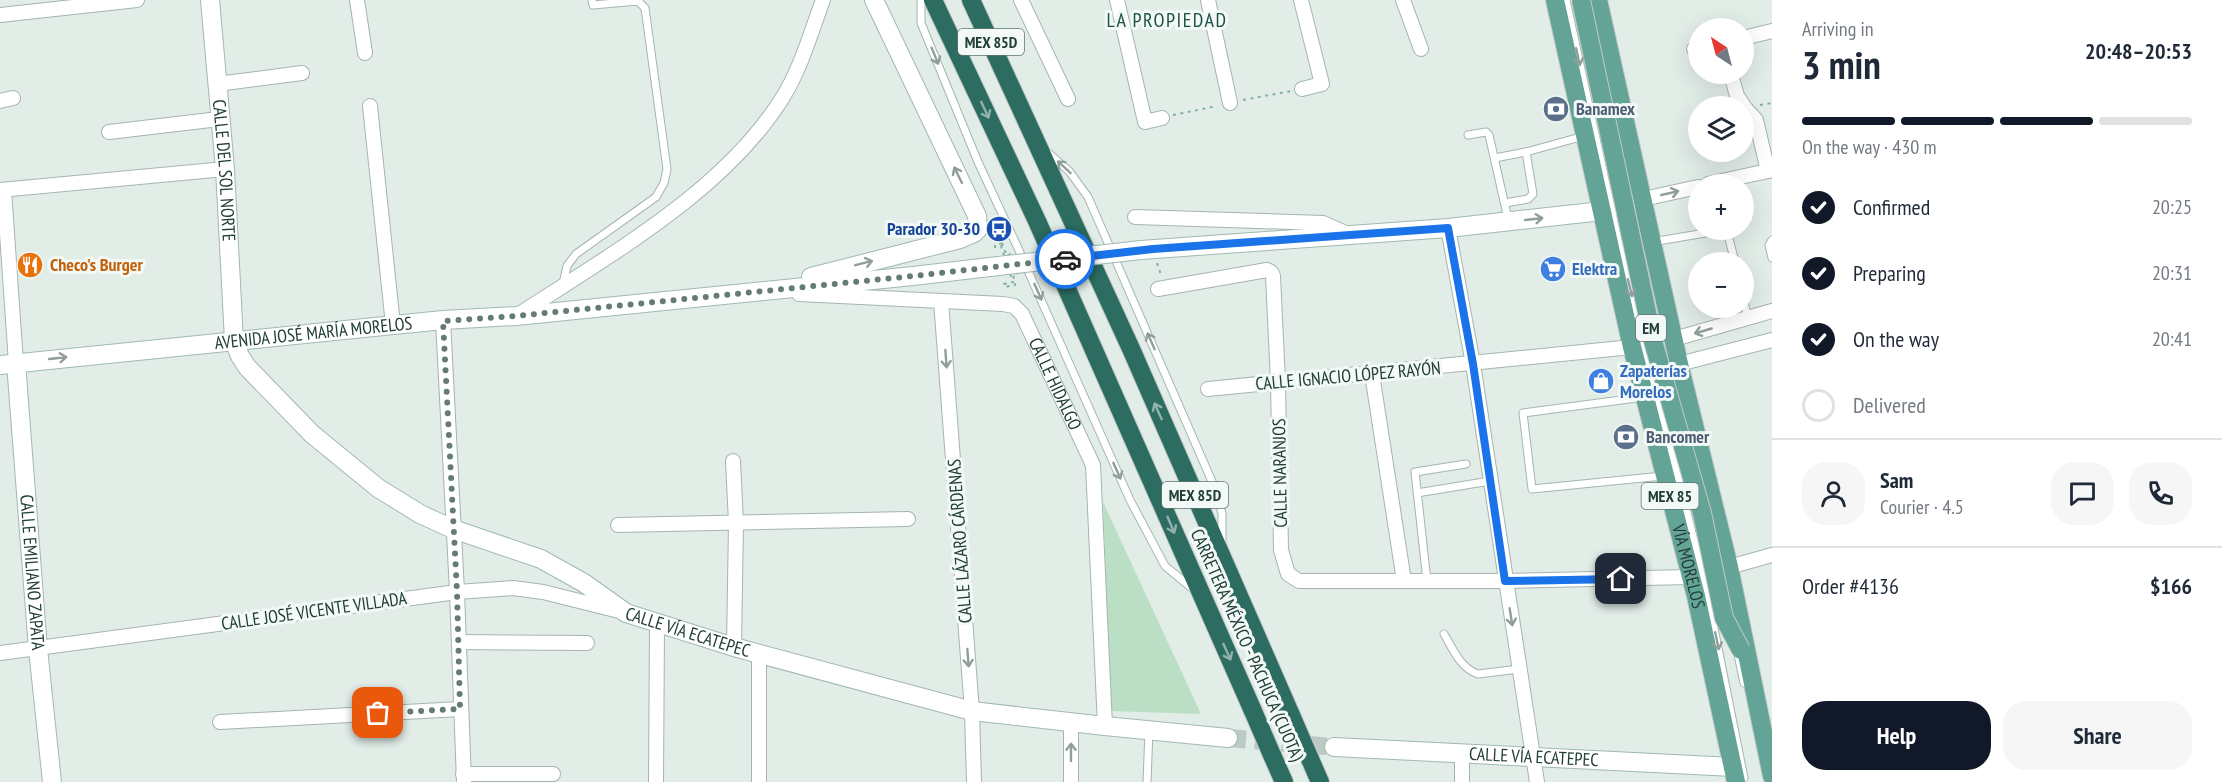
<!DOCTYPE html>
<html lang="en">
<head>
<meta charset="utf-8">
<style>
  :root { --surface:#fff; --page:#f6f6f7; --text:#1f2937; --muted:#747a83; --line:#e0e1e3; --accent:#111827 }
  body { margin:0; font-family:"PT Sans Narrow",sans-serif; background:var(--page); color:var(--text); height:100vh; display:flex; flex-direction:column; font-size:22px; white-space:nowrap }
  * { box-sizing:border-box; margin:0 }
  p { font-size:20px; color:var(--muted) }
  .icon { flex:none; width:33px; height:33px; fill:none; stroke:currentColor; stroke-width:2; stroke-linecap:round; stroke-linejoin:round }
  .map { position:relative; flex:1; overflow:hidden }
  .sheet { display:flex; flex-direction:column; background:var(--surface); width:450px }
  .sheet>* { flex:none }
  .needle { width:39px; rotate:324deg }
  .fabs { position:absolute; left:1688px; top:18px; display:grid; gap:12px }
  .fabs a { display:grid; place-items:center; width:66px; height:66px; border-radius:50%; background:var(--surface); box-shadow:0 6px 24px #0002; font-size:30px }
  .pin { position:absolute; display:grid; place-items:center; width:51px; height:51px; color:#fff; margin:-26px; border-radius:12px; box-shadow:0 3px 9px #0006 }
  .courier { position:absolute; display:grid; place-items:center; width:60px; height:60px; margin:-30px; border:4px solid #1a73e8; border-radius:50%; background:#fff; color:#222; box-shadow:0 2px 8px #0007 }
  .overview em { font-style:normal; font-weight:700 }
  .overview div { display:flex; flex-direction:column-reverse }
  .overview { display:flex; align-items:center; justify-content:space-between; height:102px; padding:0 30px }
  h1 { font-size:39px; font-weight:700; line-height:45px }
  .bar { display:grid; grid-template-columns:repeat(4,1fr); gap:9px 6px; align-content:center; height:72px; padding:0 30px }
  .bar i { height:8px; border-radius:4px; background:var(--line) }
  .bar .active { background:var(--accent) }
  .bar p { grid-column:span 4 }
  .line { display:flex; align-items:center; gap:15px; padding:0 30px; border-top:2px solid var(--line) }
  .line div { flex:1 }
  .round { display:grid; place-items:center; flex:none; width:63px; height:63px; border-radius:24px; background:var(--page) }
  ol { padding:0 30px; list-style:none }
  li { display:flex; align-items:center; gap:18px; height:66px }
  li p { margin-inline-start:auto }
  li .icon { padding:6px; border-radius:50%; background:var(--accent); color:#fff; stroke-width:4 }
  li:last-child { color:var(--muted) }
  li i { width:33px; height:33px; border:3px solid var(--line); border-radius:50% }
  .action { display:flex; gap:12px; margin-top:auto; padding:12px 30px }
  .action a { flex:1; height:69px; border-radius:24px; background:var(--accent); color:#fff; font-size:24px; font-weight:700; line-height:69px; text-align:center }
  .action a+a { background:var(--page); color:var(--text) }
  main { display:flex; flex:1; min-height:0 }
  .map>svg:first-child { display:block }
  .green { fill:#badfc5 }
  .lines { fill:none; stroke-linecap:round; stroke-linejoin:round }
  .secondary-tunnel { stroke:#bbcac5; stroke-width:18; stroke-dasharray:18 9; stroke-linecap:butt }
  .lane-casing { stroke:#a4b5b0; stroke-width:9 }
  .street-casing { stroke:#a4b5b0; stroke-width:16 }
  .secondary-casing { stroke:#a0b9b1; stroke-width:20 }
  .primary-casing { stroke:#c1c9c7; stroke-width:20 }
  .highway-casing { stroke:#c1c9c7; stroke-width:20 }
  .path { stroke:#81b2a4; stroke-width:2; stroke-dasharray:3 4.5; stroke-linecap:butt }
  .lane { stroke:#fff; stroke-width:7 }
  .street { stroke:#fff; stroke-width:14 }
  .secondary { stroke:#fff; stroke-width:18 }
  .primary { stroke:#64a496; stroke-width:18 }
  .highway { stroke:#2c6c61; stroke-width:18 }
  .secondary-bridge-casing { stroke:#a0b9b1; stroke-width:20; stroke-linecap:butt }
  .primary-bridge-casing { stroke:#c1c9c7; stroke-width:20; stroke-linecap:butt }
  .highway-bridge-casing { stroke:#c1c9c7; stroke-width:20; stroke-linecap:butt }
  .secondary-bridge { stroke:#fff; stroke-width:18 }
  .primary-bridge { stroke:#64a496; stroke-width:18 }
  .highway-bridge { stroke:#2c6c61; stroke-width:18 }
  .oneway { stroke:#909e9c }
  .oneway2 { stroke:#8fb2ac }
  .done { stroke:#657b76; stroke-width:6; stroke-dasharray:0 10.8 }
  .route { stroke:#1a73e8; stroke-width:8 }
  .labels { text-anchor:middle; stroke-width:6; stroke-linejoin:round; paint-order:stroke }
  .shield { fill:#f2f9f6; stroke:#607671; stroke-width:1.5 }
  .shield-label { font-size:16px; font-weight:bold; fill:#213e38 }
  .service-label { font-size:18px; font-weight:bold; fill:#4e5e75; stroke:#f2f9f6; text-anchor:start }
  .street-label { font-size:18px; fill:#213e38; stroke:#f2f9f6 }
  .transit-label { font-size:18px; font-weight:bold; fill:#164399; stroke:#f2f9f6; text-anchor:end }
  .food-label { font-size:18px; font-weight:bold; fill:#c56008; stroke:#f2f9f6; text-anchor:start }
  .shop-label { font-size:18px; font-weight:bold; fill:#366cbe; stroke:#f2f9f6; text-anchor:start }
  .neighbourhood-label { font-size:20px; letter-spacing:1.5px; fill:#1c5146; stroke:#f2f9f6 }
</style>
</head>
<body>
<main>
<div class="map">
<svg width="1772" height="782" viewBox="0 0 1772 782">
  <rect width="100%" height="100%" fill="#e2ede8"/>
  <!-- green -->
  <path class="green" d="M1103 502 1201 714 1111 711Z"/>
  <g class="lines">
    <!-- secondary-tunnel -->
    <path class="secondary-tunnel" d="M1228 738 1334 747"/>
    <defs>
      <g id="lane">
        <path d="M921 0V23L978 162 1017 246 1130 500 1165 566 1193 589"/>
        <path d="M1566 0 1617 235 1706 588 1744 778"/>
        <path d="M1468 135 1486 132 1489 135 1508 219"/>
        <path d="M1047 152 1069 171 1088 197 1217 493 1222 514V544"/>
        <path d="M1526 152 1584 136"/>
        <path d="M1495 158 1526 152 1533 194 1528 199 1505 203"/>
        <path d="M1772 240 1769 245 1772 258"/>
        <path d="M1652 242 1723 230 1728 235 1735 262"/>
        <path d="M563 284 567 266 576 254 656 197 664 183 667 169 645 8 638 1 593 5 592 0"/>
        <path d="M1743 298 1748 318"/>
        <path d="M1644 397 1523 413 1532 489 1663 476"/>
        <path d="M1417 493 1490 481"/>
        <path d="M1427 581 1415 472 1466 464"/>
        <path d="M1444 634C1453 649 1460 668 1478 674L1519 669"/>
        <path d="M1737 650 1744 683"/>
        <path d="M1147 782 1149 730"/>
      </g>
      <g id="street">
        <path d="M357 0 365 53"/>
        <path d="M1021 0 1068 99"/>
        <path d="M1117 0 1145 122 1162 118"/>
        <path d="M1208 0 1230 103"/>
        <path d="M1301 0 1322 84 1302 89"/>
        <path d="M1403 0 1421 49"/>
        <path d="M0 15 137 0"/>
        <path d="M1743 38 1772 31"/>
        <path d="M1694 49 1698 48"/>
        <path d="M1731 74 1737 96 1745 108 1756 120 1768 171"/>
        <path d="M217 84 302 73"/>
        <path d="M0 101 13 98"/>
        <path d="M370 106 393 325"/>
        <path d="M109 132 219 119"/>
        <path d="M1708 184 1772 170"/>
        <path d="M0 190 225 169"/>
        <path d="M4 190 16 363"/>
        <path d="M1643 199 1698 187"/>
        <path d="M1135 217 1323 223 1350 235"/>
        <path d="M1448 228 1473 364 1537 782"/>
        <path d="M1158 289 1267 270 1271 272 1273 276 1278 382 1281 550 1288 574 1299 581H1505L1691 577"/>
        <path id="s1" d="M799 294 1003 304 1014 306 1022 314 1093 465 1105 726"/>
        <path d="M941 301 972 711 974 782"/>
        <path d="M518 315C609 255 724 192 783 97 801 68 811 32 823 0"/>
        <path d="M443 320 457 592 464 782"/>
        <path d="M1674 339 1772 311"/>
        <path d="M1679 364 1772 340"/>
        <path d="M1372 374 1404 581"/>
        <path d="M1208 389 1632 347"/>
        <path d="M733 461 736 523 734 647"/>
        <path d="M618 525 908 519"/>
        <path d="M1729 567 1772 555"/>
        <path d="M459 642 587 643"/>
        <path d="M0 653 457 592 513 588 543 592 619 611"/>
        <path d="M759 654V782"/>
        <path d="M220 722 460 709"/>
        <path d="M463 774H553"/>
        <path d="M656 782 657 624"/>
        <path d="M1071 782V723"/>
        <path d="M1462 782V754"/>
      </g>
      <g id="secondary">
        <path id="s2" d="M210 0 225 169 234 341 240 356 247 367 312 434 378 488 420 514 453 529 541 559 584 583 626 613 734 647 972 711 1105 726 1228 738"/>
        <path d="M1141 250 1448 228 1602 211 1639 200"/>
        <path d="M811 277 960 239 974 233 978 229 977 216 874 0"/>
        <path id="s3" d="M16 363 38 649 52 782"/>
        <path id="s4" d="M0 365 443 320 516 316 913 276 1007 265"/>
        <path id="s5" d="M1334 747 1733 767"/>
      </g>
      <g id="primary">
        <path id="s6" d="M1555 0 1632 347 1696 596 1736 782"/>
        <path d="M1598 0 1679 364 1729 567 1772 776"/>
      </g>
      <g id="highway">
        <path d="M933 0 1037 221 1253 711"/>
        <path d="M971 0 1132 351 1291 715"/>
        <path d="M1272 755 1284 782"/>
        <path d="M1310 759 1320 782"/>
      </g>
    </defs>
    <!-- lane casing -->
    <use href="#lane" class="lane-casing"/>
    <!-- street casing -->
    <use href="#street" class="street-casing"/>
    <!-- secondary casing -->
    <use href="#secondary" class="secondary-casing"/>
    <!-- primary casing -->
    <use href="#primary" class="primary-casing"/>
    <!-- highway casing -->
    <use href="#highway" class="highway-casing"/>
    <!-- path -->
    <g class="path">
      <path d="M1243 100 1291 91"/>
      <path d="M1760 105 1772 103"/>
      <path d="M1173 115 1217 106"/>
      <path d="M1002 243 1007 256 1010 254 1018 273 1013 274 1015 285 1005 287 1004 284 1013 282 1001 246 995 247V245Z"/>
      <path d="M1157 263 1161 275"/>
    </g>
    <!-- lane -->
    <use href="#lane" class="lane"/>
    <!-- street -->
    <use href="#street" class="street"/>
    <!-- secondary -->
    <use href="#secondary" class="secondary"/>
    <!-- primary -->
    <use href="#primary" class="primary"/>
    <!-- highway -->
    <use href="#highway" class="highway"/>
    <defs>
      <path id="secondary-bridge" d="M1007 265 1141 250"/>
      <path id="primary-bridge" d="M1581 0 1653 341 1702 513 1724 618 1741 650"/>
      <g id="highway-bridge">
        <path d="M1253 711 1272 755"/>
        <path d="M1291 715 1310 759"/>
      </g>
    </defs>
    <!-- secondary-bridge casing -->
    <use href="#secondary-bridge" class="secondary-bridge-casing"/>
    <!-- primary-bridge casing -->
    <use href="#primary-bridge" class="primary-bridge-casing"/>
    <!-- highway-bridge casing -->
    <use href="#highway-bridge" class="highway-bridge-casing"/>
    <!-- secondary-bridge -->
    <use href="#secondary-bridge" class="secondary-bridge"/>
    <!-- primary-bridge -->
    <use href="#primary-bridge" class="primary-bridge"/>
    <!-- highway-bridge -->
    <use href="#highway-bridge" class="highway-bridge"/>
  </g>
  <!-- one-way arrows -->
  <defs><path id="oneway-shaft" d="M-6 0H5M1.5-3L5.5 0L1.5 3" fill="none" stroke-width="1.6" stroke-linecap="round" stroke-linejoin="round" transform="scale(1.5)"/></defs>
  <g class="oneway">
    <use href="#oneway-shaft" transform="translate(935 56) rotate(68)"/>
    <use href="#oneway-shaft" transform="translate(1578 57) rotate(78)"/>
    <use href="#oneway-shaft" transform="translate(1064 167) rotate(-137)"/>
    <use href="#oneway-shaft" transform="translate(958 175) rotate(-116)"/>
    <use href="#oneway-shaft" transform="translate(1670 193) rotate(-13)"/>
    <use href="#oneway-shaft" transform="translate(1534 219) rotate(-6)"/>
    <use href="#oneway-shaft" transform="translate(864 263) rotate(-14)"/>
    <use href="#oneway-shaft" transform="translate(1630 288) rotate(76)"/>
    <use href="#oneway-shaft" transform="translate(1038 292) rotate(66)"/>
    <use href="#oneway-shaft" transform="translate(1703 331) rotate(164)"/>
    <use href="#oneway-shaft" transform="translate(1151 341) rotate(-114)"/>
    <use href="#oneway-shaft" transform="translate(58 358) rotate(-6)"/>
    <use href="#oneway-shaft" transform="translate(946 359) rotate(86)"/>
    <use href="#oneway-shaft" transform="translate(1117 471) rotate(66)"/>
    <use href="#oneway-shaft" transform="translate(1511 617) rotate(81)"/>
    <use href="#oneway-shaft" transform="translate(1717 641) rotate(78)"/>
    <use href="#oneway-shaft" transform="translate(968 658) rotate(86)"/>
    <use href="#oneway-shaft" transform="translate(1071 752) rotate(-90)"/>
  </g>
  <g class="oneway2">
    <use href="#oneway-shaft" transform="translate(985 110) rotate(65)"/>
    <use href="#oneway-shaft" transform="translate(1158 411) rotate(-114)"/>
    <use href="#oneway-shaft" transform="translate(1171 525) rotate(67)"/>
    <use href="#oneway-shaft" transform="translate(1227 652) rotate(66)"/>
  </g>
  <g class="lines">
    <!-- done -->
    <path class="done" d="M378 713 460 709 457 592 443 321 516 316 913 276 1065 259"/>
    <!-- route -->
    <path class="route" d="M1065 259 1153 249 1448 228 1473 364 1505 581 1621 579"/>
  </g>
  <!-- icons -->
  <defs>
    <symbol id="bank-disc" viewBox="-11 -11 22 22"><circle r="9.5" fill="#5c6f8a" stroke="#f2f9f6"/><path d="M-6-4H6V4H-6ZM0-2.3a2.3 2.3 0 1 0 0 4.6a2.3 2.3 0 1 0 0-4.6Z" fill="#fff"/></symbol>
    <symbol id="bus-disc" viewBox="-11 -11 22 22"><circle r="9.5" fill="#1a4fb4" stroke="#f2f9f6"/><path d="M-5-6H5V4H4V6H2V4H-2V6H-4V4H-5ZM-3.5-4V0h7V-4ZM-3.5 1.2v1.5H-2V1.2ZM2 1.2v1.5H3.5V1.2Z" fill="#fff"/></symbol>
    <symbol id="restaurant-disc" viewBox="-11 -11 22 22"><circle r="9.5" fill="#e8710a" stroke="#f2f9f6"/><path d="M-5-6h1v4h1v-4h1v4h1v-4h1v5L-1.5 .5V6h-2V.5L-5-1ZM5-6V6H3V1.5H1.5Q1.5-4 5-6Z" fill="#fff"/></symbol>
    <symbol id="supermarket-disc" viewBox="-11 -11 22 22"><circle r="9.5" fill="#3f7fe0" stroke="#f2f9f6"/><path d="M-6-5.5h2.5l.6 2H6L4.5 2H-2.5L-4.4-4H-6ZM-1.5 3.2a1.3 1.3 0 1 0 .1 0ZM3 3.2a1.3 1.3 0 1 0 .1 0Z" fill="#fff"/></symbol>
    <symbol id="shop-disc" viewBox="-11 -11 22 22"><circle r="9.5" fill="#3f7fe0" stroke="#f2f9f6"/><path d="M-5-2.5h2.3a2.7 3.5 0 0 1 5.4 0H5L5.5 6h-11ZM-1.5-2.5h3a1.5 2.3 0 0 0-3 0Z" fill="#fff"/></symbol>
  </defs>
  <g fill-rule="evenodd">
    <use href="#bank-disc" x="1541" y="94" width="30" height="30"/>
    <use href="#bus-disc" x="984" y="214" width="30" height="30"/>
    <use href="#restaurant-disc" x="15" y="250" width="30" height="30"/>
    <use href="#supermarket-disc" x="1538" y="254" width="30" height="30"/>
    <use href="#shop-disc" x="1586" y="366" width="30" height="30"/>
    <use href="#bank-disc" x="1611" y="422" width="30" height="30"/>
  </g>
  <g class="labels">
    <!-- shield labels -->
    <g class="shield">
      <rect x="958" y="29" width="66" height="26" rx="4.5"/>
      <rect x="1636" y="315" width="30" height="26" rx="4.5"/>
      <rect x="1162" y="482" width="66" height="26" rx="4.5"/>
      <rect x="1641.5" y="483" width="57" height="26" rx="4.5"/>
    </g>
    <g class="shield-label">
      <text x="991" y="48">MEX 85D</text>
      <text x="1651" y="334">EM</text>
      <text x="1195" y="501">MEX 85D</text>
      <text x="1670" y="502">MEX 85</text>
    </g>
    <!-- service labels -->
    <g class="service-label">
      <text x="1576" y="115">Banamex</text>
      <text x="1646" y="443">Bancomer</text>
    </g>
    <!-- street labels -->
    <g class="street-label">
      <text dy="6" stroke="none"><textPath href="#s2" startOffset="171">CALLE DEL SOL NORTE</textPath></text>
      <text dy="6" stroke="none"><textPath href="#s4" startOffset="315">AVENIDA JOSÉ MARÍA MORELOS</textPath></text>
      <text transform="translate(1348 376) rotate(-5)" y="6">CALLE IGNACIO LÓPEZ RAYÓN</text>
      <text dy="6" stroke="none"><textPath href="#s1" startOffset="304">CALLE HIDALGO</textPath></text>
      <text transform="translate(1280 473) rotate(-91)" y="6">CALLE NARANJOS</text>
      <text transform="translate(960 541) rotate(-94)" y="6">CALLE LÁZARO CÁRDENAS</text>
      <text dy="6" stroke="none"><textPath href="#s6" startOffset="582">VÍA MORELOS</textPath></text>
      <text dy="6" stroke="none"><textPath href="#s3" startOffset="210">CALLE EMILIANO ZAPATA</textPath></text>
      <text transform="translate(314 611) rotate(-8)" y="6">CALLE JOSÉ VICENTE VILLADA</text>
      <text dy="6" stroke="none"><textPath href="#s2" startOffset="894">CALLE VÍA ECATEPEC</textPath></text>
      <text transform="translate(1247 645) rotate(66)" y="6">CARRETERA MÉXICO - PACHUCA (CUOTA)</text>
      <text dy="6" stroke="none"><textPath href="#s5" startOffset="200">CALLE VÍA ECATEPEC</textPath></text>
    </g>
    <!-- transit labels -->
    <g class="transit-label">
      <text x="980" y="235">Parador 30-30</text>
    </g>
    <!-- food labels -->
    <g class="food-label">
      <text x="50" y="271">Checo's Burger</text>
    </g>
    <!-- shop labels -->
    <g class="shop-label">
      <text x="1572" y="275">Elektra</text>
      <text x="1620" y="377">Zapaterías<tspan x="1620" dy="21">Morelos</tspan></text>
    </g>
    <!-- neighbourhood labels -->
    <g class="neighbourhood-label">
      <text x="1167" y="27">LA PROPIEDAD</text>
    </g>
  </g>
</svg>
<div class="fabs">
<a><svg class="needle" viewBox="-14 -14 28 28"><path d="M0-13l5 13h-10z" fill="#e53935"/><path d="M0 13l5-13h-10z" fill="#747a83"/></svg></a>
<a><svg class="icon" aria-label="layers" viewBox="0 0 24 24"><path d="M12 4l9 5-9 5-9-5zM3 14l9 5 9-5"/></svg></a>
<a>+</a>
<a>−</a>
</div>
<div class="pin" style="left:378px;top:713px;background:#ea580c"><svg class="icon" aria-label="bag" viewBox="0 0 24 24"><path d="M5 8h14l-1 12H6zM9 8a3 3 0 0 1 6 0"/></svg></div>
<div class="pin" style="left:1621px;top:579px;background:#1f2937"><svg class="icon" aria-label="home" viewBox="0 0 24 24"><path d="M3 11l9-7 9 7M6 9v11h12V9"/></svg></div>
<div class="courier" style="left:1065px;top:259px"><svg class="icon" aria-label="car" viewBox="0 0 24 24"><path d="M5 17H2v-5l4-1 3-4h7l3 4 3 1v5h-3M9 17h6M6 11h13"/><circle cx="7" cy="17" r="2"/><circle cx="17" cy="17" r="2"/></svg></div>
</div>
<section class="sheet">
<div class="overview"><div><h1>3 min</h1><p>Arriving in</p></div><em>20:48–20:53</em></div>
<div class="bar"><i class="active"></i><i class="active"></i><i class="active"></i><i></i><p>On the way · 430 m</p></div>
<ol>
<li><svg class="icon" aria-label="check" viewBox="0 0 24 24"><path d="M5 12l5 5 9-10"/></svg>Confirmed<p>20:25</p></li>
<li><svg class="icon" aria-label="check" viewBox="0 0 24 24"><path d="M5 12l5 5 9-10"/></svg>Preparing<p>20:31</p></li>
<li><svg class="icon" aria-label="check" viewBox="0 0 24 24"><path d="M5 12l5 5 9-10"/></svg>On the way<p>20:41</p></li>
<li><i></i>Delivered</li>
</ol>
<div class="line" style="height:108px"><a class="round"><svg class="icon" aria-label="person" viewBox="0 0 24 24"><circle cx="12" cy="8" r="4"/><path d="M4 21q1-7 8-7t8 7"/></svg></a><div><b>Sam</b><p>Courier · 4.5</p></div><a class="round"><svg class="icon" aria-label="chat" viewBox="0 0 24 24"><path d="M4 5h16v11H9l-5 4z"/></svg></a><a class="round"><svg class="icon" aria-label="phone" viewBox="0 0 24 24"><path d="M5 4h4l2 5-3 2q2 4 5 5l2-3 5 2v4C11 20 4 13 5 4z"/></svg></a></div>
<div class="line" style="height:78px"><div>Order #4136</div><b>$166</b></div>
<div class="action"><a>Help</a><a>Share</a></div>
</section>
</main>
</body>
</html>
